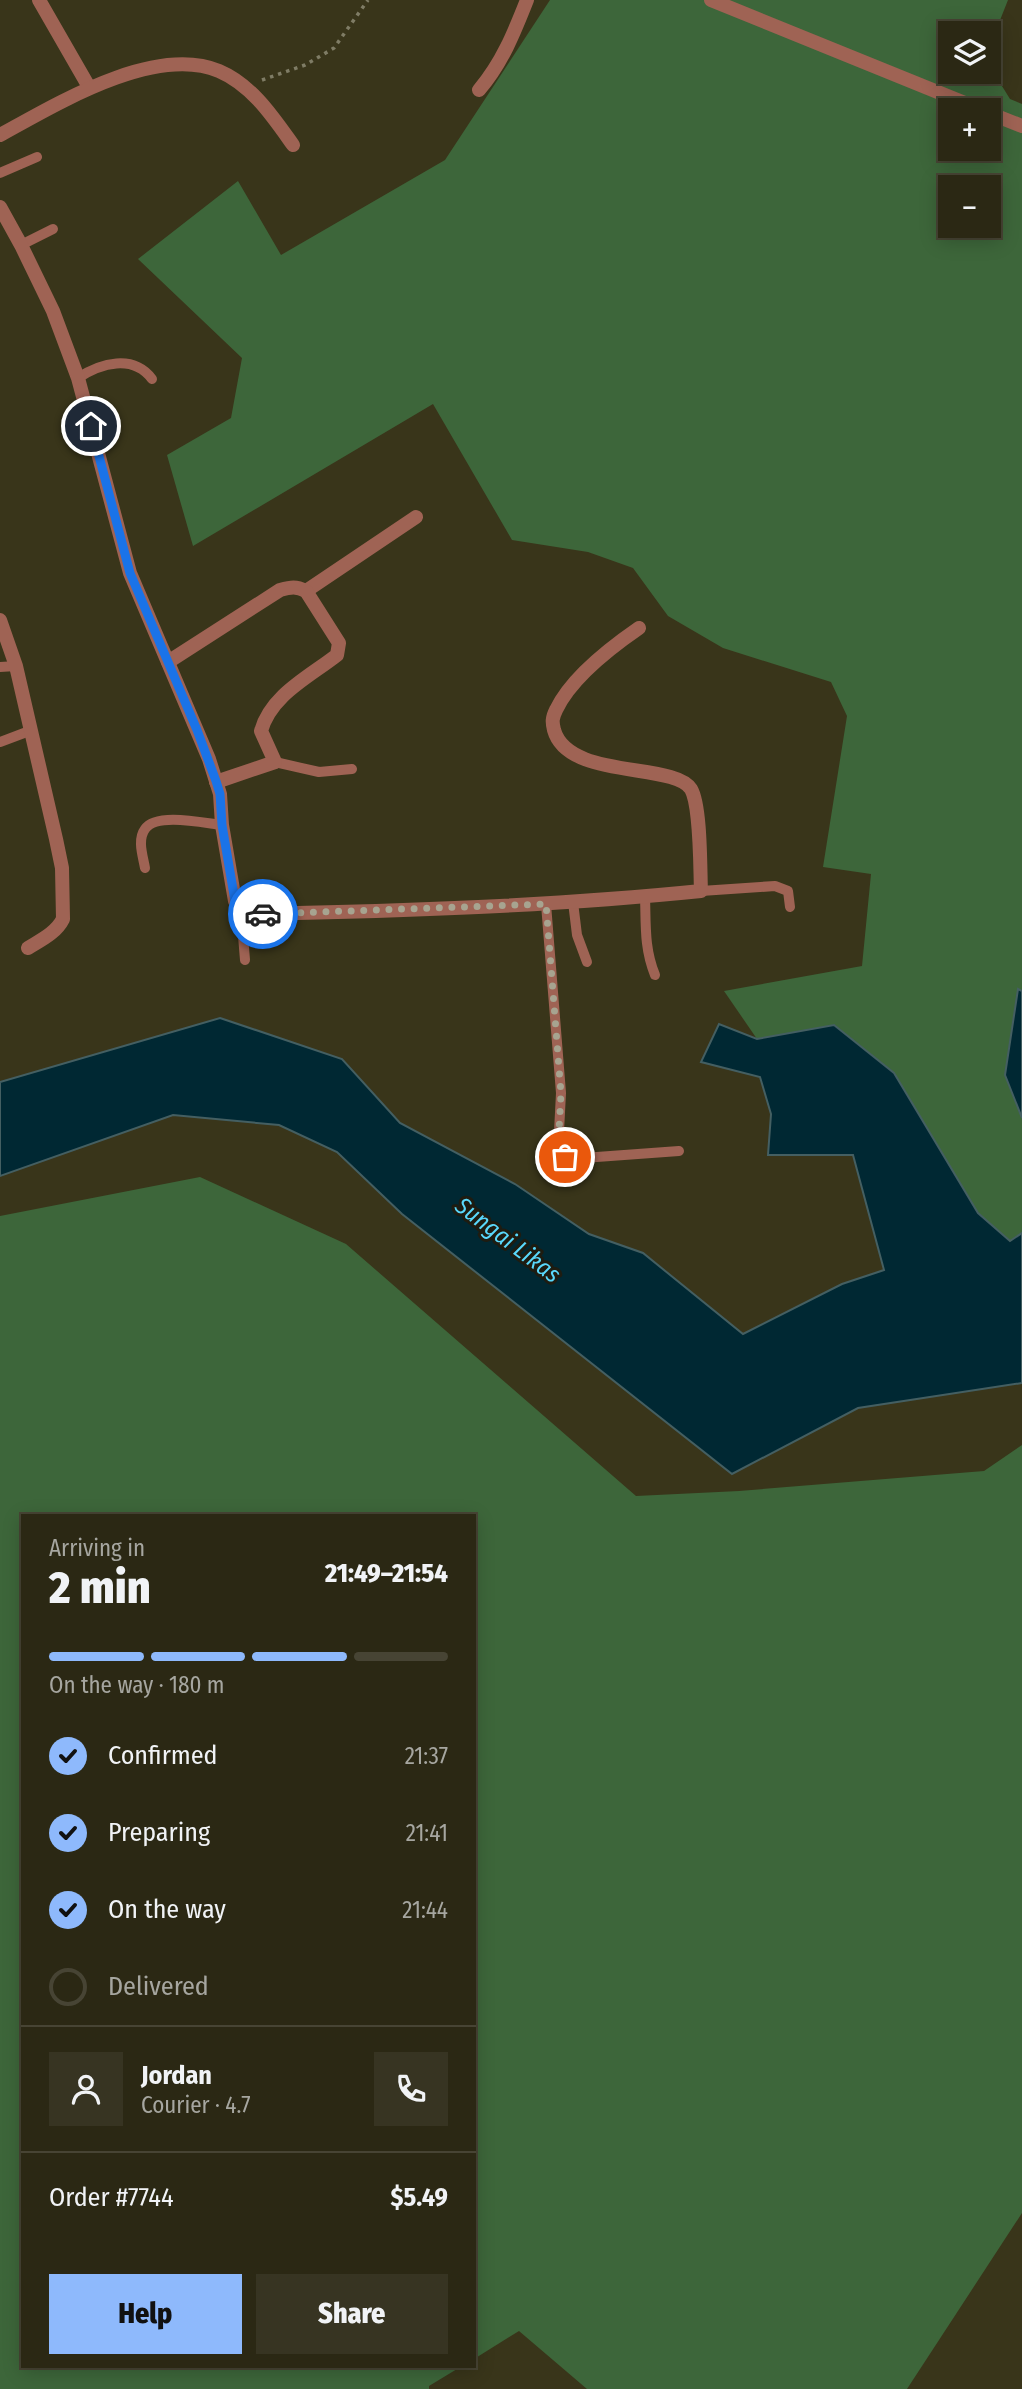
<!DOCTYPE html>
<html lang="en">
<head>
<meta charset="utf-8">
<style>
  :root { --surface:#2b2814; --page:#373422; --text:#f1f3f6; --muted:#a6a6a0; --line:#474434; --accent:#8eb9fc }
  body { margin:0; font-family:"Fira Sans Condensed",sans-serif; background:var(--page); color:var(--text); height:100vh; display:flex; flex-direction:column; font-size:26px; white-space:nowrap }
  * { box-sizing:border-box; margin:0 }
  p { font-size:23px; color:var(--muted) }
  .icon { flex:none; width:38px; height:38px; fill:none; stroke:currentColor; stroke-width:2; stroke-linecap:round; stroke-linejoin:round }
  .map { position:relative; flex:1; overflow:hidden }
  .sheet { position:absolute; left:21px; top:1514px; width:455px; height:854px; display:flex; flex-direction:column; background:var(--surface); border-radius:0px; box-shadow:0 4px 18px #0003,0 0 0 2px var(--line) }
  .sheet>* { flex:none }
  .fabs { position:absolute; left:938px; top:21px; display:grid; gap:14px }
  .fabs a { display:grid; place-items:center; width:63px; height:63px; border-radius:0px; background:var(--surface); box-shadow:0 4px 18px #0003,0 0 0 2px var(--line); font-size:35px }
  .pin { position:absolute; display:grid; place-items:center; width:60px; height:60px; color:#fff; margin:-30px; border:4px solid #fff; border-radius:50%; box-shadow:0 2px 7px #0007 }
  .courier { position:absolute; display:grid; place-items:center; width:70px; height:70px; margin:-35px; border:5px solid #1a73e8; border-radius:50%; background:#fff; color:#222; box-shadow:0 2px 9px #0007 }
  .summary em { font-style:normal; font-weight:800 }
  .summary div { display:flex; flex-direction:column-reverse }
  .summary { display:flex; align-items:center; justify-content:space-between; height:119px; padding:0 28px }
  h1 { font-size:46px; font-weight:800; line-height:52px }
  .bar { display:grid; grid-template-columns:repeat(4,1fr); gap:10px 7px; align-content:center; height:84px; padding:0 28px }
  .bar i { height:9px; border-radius:5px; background:var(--line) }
  .bar .on { background:var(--accent) }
  .bar p { grid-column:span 4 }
  .line { display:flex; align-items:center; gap:18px; padding:0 28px; border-top:2px solid var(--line) }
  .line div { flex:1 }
  .round { display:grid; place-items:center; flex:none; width:74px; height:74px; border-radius:0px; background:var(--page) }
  ol { padding:0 28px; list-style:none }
  li { display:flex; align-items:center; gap:21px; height:77px }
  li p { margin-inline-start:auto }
  li .icon { padding:7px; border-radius:50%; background:var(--accent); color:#111; stroke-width:4 }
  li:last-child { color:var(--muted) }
  li i { width:38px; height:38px; border:4px solid var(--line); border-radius:50% }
  .cta { display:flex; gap:14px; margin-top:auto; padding:14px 28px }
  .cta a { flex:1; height:80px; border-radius:0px; background:var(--accent); color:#111; font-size:28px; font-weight:800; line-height:80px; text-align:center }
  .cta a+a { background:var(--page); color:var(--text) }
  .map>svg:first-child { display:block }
  .green { fill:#3d663a; fill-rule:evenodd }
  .water { fill:#002833; stroke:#445f62; stroke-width:2 }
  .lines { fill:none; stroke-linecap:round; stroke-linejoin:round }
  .path { stroke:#7f7c65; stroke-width:3.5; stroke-dasharray:3.5 5; stroke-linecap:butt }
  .service { stroke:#9f6354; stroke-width:10 }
  .minor { stroke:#9f6354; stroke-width:14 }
  .done { stroke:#a7a490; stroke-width:7; stroke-dasharray:0 12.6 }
  .route { stroke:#1a73e8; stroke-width:9 }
  .labels { text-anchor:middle; stroke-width:6; stroke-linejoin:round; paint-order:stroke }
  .water-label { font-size:24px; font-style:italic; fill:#59d8fb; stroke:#1e1c11 }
</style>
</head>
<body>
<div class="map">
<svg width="1022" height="2389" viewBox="0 0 1022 2389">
  <rect width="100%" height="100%" fill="#39351a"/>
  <!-- green -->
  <g class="green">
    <path d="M550 0H1008L989 48V33H950V72H989V65L1010 99 1022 104V991L1018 989 1005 1074 1022 1118V1233L1010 1241 978 1213 894 1073 834 1025 757 1039 724 991 862 966 871 874 823 867 847 716 831 682 723 648 668 616 633 568 588 552 512 540 433 404 193 546 167 455 231 418 242 358 138 259 238 181 281 255 445 160ZM950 110H989V149H950ZM950 187H989V226H950Z"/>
    <path d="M200 1177 346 1244 636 1496 739 1491 984 1471 1022 1445V2213L907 2389H587L519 2331 474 2359V1516H23V2366H462L429 2386V2389H0V1216Z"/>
  </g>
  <!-- water -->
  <g class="water">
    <path d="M1018 989 1022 991V1118L1005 1075Z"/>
    <path d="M220 1018 342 1059 400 1123 515 1184 589 1234 643 1253 743 1334 842 1284 884 1270 853 1155H768L771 1114 760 1077 701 1062 719 1024 757 1039 834 1025 894 1073 978 1213 1010 1241 1022 1233V1383L858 1408 732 1474 402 1214 337 1152 279 1125 173 1115 0 1176V1082Z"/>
  </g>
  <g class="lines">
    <!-- path -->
    <path class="path" d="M262 80 305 65 334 48 368 0"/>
    <!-- service -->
    <g class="service">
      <path d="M0 173 37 157"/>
      <path d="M21 245 53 229"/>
      <path d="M78 378C101 363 133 354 152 379"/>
      <path d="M0 667 16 666"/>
      <path d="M0 742 32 730"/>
      <path d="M275 762 319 772 352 769"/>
      <path d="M145 868C143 856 137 840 145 829 156 812 204 823 222 825"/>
      <path d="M701 891 775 886 788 891 790 907"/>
      <path d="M645 896C646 924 644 948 655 975"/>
      <path d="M573 902 577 935 587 962"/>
      <path d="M546 904 561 1093 558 1151 565 1157 583 1158 679 1151"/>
      <path d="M241 911 245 960"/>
    </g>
    <!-- minor -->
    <g class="minor">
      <path d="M39 0 89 87"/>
      <path d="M711 0 982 110"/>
      <path d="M479 90C502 63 514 33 527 0"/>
      <path d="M989 113 1022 126"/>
      <path d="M0 135C55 105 154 44 219 71 252 85 273 117 293 145"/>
      <path d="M0 207 21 245 53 311 78 378 130 573 209 759 220 794 222 825 235 901 241 911 255 914C404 911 553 906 701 891 700 869 701 806 691 789 674 762 568 780 554 730 552 722 552 718 556 710 571 678 610 648 639 628"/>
      <path d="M306 591 416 517"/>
      <path d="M0 620 16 666 56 839 62 868 63 919C56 933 41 940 28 948"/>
      <path d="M168 662 280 590C291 587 296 586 306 591L339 643 337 655C309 677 271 695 261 731L275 762 216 782"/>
    </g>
  </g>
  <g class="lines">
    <!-- done -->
    <path class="done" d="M263 914 546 904 561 1093 558 1151 565 1157"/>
    <!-- route -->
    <path class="route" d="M91 426 130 573 197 730 216 781 220 794 222 825 235 901 241 911 263 914"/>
  </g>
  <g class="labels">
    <!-- water labels -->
    <g class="water-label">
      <text transform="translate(508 1240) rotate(37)" y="8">Sungai Likas</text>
    </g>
  </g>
</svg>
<div class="fabs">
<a><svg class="icon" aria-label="layers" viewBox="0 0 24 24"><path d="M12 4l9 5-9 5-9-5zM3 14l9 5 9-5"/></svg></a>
<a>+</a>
<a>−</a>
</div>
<div class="pin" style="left:565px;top:1157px;background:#ea580c"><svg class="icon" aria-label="bag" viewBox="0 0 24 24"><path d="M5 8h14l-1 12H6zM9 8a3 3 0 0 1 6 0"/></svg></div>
<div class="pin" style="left:91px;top:426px;background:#1f2937"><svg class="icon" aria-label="home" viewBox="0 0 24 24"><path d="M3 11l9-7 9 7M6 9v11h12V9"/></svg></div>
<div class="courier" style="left:263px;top:914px"><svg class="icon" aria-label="car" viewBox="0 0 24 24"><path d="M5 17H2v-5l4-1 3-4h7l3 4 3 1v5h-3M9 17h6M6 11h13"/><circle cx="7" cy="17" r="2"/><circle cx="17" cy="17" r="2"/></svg></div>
<section class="sheet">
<div class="summary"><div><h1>2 min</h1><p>Arriving in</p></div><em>21:49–21:54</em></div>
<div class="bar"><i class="on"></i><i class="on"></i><i class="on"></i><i></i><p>On the way · 180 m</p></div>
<ol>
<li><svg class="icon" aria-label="check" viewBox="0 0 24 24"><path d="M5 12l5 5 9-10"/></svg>Confirmed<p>21:37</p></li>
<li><svg class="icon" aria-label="check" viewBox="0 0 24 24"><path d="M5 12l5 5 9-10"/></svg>Preparing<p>21:41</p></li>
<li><svg class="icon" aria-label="check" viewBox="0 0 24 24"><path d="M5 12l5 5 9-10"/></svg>On the way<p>21:44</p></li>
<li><i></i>Delivered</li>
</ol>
<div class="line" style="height:126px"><a class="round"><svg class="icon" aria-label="person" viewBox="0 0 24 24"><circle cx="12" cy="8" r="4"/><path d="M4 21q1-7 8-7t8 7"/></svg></a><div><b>Jordan</b><p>Courier · 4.7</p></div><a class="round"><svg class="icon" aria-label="phone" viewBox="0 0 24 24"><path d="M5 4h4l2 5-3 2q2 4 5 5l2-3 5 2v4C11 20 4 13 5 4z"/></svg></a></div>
<div class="line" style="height:91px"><div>Order #7744</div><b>$5.49</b></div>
<div class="cta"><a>Help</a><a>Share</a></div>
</section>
</div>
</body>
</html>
